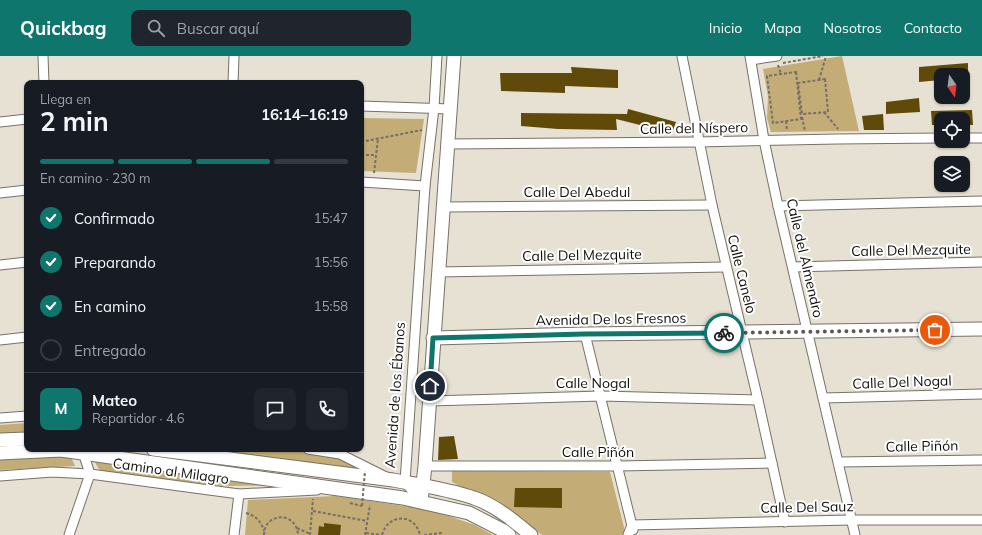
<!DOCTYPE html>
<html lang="es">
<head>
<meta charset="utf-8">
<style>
  :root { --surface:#171b24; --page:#20242c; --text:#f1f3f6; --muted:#9ea1a6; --line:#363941; --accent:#0f766e }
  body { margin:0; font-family:Mulish,sans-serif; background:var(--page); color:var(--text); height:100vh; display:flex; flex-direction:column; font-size:15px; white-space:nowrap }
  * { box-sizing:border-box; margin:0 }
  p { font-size:13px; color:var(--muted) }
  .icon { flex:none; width:22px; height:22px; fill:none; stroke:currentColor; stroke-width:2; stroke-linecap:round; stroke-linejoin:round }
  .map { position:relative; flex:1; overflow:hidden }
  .side { position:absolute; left:24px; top:24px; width:340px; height:372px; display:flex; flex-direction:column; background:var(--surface); border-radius:8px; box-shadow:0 1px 3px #0004 }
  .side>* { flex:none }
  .needle { width:26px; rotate:166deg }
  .controls { position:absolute; left:934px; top:12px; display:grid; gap:8px }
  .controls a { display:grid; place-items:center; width:36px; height:36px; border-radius:8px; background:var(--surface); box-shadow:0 1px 3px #0004; font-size:20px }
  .pin { position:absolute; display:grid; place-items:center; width:34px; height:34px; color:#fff; margin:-17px; border:2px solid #fff; border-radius:50%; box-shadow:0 1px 4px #0007 }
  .courier { position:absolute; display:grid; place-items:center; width:40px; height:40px; margin:-20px; border:3px solid #0f766e; border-radius:50%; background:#fff; color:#222; box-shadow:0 1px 5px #0007 }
  .summary em { font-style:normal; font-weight:700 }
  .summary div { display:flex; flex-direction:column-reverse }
  .summary { display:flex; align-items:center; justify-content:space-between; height:68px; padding:0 16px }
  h1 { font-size:26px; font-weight:700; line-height:30px }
  .bar { display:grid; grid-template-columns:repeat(4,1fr); gap:6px 4px; align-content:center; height:48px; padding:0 16px }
  .bar i { height:5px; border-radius:3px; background:var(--line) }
  .bar .selected { background:var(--accent) }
  .bar p { grid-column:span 4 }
  .line { display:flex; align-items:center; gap:10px; padding:0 16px; border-top:1px solid var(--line) }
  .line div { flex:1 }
  .round { display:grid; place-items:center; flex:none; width:42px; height:42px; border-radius:8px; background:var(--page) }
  ol { padding:0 16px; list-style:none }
  li { display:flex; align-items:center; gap:12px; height:44px }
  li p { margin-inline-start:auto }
  li .icon { padding:4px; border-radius:50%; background:var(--accent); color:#fff; stroke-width:4 }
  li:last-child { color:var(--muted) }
  li i { width:22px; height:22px; border:2px solid var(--line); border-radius:50% }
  header { display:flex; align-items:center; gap:24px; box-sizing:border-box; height:56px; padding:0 20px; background:var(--accent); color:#fff }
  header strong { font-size:19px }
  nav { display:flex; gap:22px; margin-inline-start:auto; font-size:14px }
  .search { width:280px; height:36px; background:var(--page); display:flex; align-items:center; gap:10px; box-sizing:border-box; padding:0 14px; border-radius:8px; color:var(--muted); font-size:15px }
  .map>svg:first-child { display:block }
  .green { fill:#c3ac76 }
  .building { fill:#604a0a }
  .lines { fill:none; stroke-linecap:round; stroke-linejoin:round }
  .street-casing { stroke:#777266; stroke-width:11 }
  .secondary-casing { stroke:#777266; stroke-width:15 }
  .path { stroke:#747068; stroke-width:2; stroke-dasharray:3 2; stroke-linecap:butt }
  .street { stroke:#fff; stroke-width:9 }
  .secondary { stroke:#fff; stroke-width:13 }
  .path-bridge { stroke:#747068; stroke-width:2; stroke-dasharray:3 2; stroke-linecap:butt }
  .done { stroke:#5c5851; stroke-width:4; stroke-dasharray:0 7.2 }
  .route { stroke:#0f766e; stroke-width:5 }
  .labels { text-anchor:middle; stroke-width:4; stroke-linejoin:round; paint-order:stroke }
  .street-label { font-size:14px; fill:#110f0b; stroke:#fff }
</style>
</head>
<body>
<header>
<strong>Quickbag</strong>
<div class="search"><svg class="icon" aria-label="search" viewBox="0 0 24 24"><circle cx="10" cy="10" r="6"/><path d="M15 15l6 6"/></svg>Buscar aquí</div>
<nav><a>Inicio</a><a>Mapa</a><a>Nosotros</a><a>Contacto</a></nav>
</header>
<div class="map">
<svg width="982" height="479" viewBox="0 0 982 479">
  <rect width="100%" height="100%" fill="#e6e1d3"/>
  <!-- green -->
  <g class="green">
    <path d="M842 0 859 75 771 76 767 62 768 40 763 13Z"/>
    <path d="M361 62 424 63 416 117 361 115Z"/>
    <path d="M27 367V379L0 380V369Z"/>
    <path d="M184 393H286L340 402 375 418Z"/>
    <path d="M56 401H71L75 410 0 414V404Z"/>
    <path d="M92 401 288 429 223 430 100 415Z"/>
    <path d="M452 415 610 416 625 475 624 479H542L529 469 452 426Z"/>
    <path d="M336 440 431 454 475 469 493 479H245L248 444Z"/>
  </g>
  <!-- building -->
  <g class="building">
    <path d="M968 7V19H941V24L919 26V11Z"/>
    <path d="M571 11 618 14V32L565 30V37L501 35 500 17H572Z"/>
    <path d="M919 42 920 56 886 58V46Z"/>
    <path d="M628 53 676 66 672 77 616 63 617 74 558 73 521 70V57L627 58Z"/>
    <path d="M972 54 973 69H963V63H941V69H932L931 55Z"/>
    <path d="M883 58 884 74H864L862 60Z"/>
    <path d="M454 380 458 403 438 404 439 381Z"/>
    <path d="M515 432H562V452L514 451Z"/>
    <path d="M324 467 341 469 340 479H318L319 470 324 471Z"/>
  </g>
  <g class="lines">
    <defs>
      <g id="street">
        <path d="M43 0 44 27"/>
        <path d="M682 0 712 149 758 344 785 466"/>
        <path d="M750 0 764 84 778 150 855 479"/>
        <path d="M751 4 777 0"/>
        <path d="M233 27 234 0"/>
        <path d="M361 50 451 53"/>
        <path d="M0 66 27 63"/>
        <path d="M963 82H982"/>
        <path d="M448 88 698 86 837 83 941 82"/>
        <path d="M361 126 425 130"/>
        <path d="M0 137 27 134"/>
        <path d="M778 150 982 145"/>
        <path d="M443 151 712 149"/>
        <path d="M0 209 27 206"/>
        <path d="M793 211 982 206"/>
        <path d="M438 216 726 211"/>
        <path d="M585 278 633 474"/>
        <path d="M0 284 27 281"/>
        <path d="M823 342 982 338"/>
        <path d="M429 345 601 340 758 344"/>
        <path d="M0 362 27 360"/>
        <path d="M308 393 340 398 386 421"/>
        <path d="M839 406 982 404"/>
        <path d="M425 410H618L772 407"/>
        <path d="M0 420 52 416 90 418 239 438 317 434"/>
        <path d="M421 445 405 426 425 130 434 52 437 0"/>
        <path d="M69 479 90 418 82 393"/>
        <path d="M234 479 239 438"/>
        <path d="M628 479 632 469 851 464H982"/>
      </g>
      <g id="secondary">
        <path d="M433 282 585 278 982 273"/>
        <path d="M0 384 27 383"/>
        <path d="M153 393 393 424C420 429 449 433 474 442 495 449 514 465 531 479"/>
        <path d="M0 397 61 394 403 442 469 457 504 475 509 479"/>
        <path d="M421 445 425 410 454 0"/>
      </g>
    </defs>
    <!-- street casing -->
    <use href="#street" class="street-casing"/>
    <!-- secondary casing -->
    <use href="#secondary" class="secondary-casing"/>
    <!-- path -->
    <g class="path">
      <path d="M783 7 823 0"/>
      <path d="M778 9 781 18"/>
      <path d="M796 16 801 63 773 67 767 20Z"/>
      <path d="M825 23 828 56 802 58 798 27Z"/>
      <path d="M819 24 826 0"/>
      <path d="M824 56 838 73"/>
      <path d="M802 61 805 75"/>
      <path d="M786 65 787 75"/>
      <path d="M361 86 422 74"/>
      <path d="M361 99H376"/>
      <path d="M374 117 378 83"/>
      <path d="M350 447 362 450"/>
      <path d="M313 455 367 465"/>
      <path d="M246 457C256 460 261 465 264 475"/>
      <path d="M297 472 310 478"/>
      <path d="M366 477 382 479"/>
      <path d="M264 479C264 456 297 455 298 479"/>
      <path d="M310 479 313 443"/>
      <path d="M365 479 370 449"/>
      <path d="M382 479C388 457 415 457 420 479"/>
      <path d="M424 479 442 477"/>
    </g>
    <!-- street -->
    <use href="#street" class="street"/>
    <!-- secondary -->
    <use href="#secondary" class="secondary"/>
    <!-- path-bridge -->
    <path class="path-bridge" d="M362 450 365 415"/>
  </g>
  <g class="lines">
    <!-- done -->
    <path class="done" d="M724 277 935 274"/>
    <!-- route -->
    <path class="route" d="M430 330 433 282 585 278 724 277"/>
  </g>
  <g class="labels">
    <!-- street labels -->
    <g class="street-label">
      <text transform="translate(694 72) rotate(-1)" y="5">Calle del Níspero</text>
      <text x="577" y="141">Calle Del Abedul</text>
      <text transform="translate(911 194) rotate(-1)" y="5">Calle Del Mezquite</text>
      <text transform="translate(582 199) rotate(-1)" y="5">Calle Del Mezquite</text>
      <text transform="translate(805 202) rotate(77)" y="5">Calle del Almendro</text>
      <text transform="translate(742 218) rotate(76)" y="5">Calle Canelo</text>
      <text transform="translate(611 263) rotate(-1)" y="5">Avenida De los Fresnos</text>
      <text transform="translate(902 326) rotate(-2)" y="5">Calle Del Nogal</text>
      <text x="593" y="332">Calle Nogal</text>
      <text transform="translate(395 339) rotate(-86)" y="5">Avenida de los Ébanos</text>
      <text transform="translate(922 390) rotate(-1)" y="5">Calle Piñón</text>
      <text x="598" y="401">Calle Piñón</text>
      <text transform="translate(171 415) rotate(8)" y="5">Camino al Milagro</text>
      <text transform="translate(807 451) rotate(-1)" y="5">Calle Del Sauz</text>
    </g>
  </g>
</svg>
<div class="controls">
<a><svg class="needle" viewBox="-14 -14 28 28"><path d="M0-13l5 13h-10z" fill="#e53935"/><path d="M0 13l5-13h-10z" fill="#9ea1a6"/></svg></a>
<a><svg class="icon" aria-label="locate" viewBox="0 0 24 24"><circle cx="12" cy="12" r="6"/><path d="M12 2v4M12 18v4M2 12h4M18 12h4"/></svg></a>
<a><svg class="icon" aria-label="layers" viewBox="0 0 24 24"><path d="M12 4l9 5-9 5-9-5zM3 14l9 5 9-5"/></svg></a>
</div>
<div class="pin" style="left:935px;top:274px;background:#ea580c"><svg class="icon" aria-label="bag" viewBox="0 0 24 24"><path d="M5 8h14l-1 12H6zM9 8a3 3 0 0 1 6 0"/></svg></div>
<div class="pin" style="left:430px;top:330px;background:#1f2937"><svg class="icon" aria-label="home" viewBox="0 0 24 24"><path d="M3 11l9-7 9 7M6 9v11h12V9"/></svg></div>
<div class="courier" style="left:724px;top:277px"><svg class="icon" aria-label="bike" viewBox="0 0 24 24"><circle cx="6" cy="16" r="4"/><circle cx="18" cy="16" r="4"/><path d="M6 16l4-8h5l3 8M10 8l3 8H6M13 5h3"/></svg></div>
<section class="side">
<div class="summary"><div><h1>2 min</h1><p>Llega en</p></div><em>16:14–16:19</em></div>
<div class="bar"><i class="selected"></i><i class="selected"></i><i class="selected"></i><i></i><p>En camino · 230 m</p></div>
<ol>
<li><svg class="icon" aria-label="check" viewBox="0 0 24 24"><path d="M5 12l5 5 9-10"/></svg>Confirmado<p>15:47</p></li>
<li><svg class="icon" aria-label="check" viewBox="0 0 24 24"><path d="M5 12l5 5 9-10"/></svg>Preparando<p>15:56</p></li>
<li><svg class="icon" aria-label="check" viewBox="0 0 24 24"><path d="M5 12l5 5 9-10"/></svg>En camino<p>15:58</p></li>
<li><i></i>Entregado</li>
</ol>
<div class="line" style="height:72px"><b class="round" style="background:var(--accent);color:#fff">M</b><div><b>Mateo</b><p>Repartidor · 4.6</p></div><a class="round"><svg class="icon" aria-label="chat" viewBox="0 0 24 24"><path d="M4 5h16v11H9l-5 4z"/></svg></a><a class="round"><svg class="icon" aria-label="phone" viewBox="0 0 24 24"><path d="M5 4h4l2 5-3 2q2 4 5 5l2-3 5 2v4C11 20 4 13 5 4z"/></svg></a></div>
</section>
</div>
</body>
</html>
